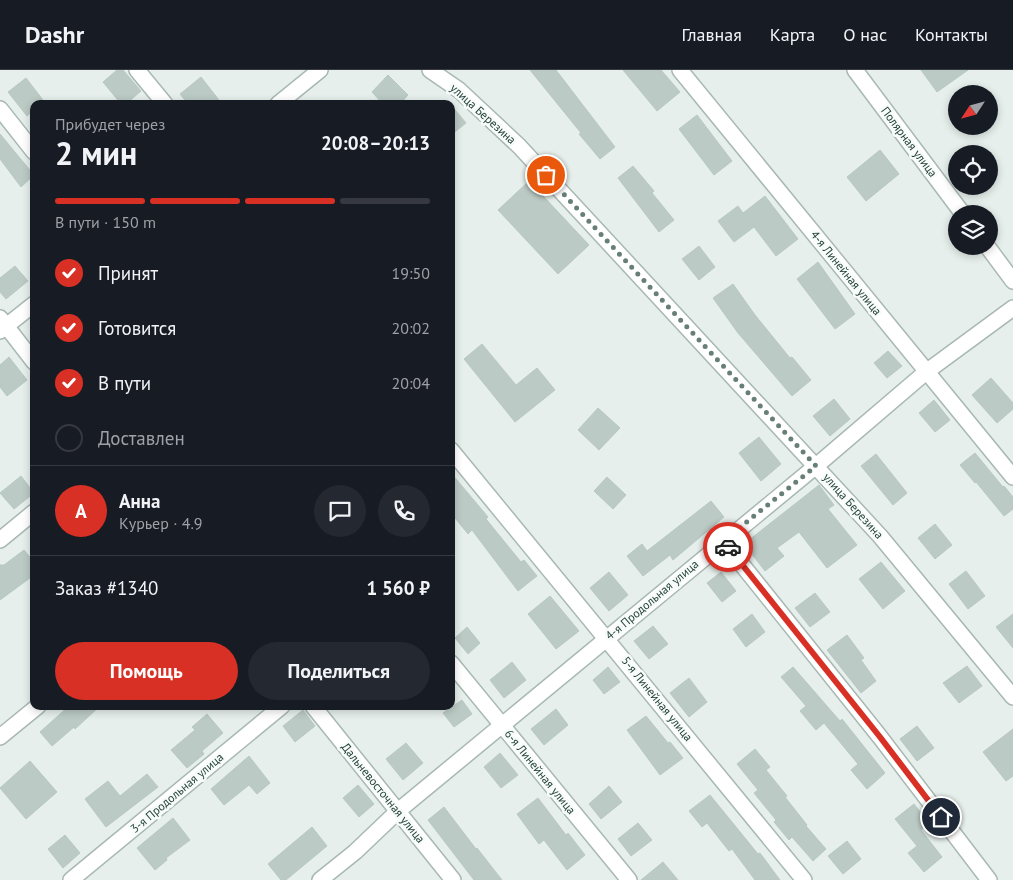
<!DOCTYPE html>
<html lang="ru">
<head>
<meta charset="utf-8">
<style>
  :root { --surface:#171b24; --page:#242831; --text:#f1f3f6; --muted:#9ea1a6; --line:#363941; --accent:#d93025 }
  body { margin:0; font-family:"PT Sans",sans-serif; background:var(--page); color:var(--text); height:100vh; display:flex; flex-direction:column; font-size:19px; white-space:nowrap }
  * { box-sizing:border-box; margin:0 }
  p { font-size:16px; color:var(--muted) }
  .icon { flex:none; width:28px; height:28px; fill:none; stroke:currentColor; stroke-width:2; stroke-linecap:round; stroke-linejoin:round }
  .map { position:relative; flex:1; overflow:hidden }
  .drawer { position:absolute; left:30px; top:30px; width:425px; height:610px; display:flex; flex-direction:column; background:var(--surface); border-radius:10px; box-shadow:0 2px 8px #0003 }
  .drawer>* { flex:none }
  .needle { width:32px; rotate:234deg }
  .fabs { position:absolute; left:948px; top:15px; display:grid; gap:10px }
  .fabs a { display:grid; place-items:center; width:50px; height:50px; border-radius:50%; background:var(--surface); box-shadow:0 2px 8px #0003; font-size:25px }
  .pin { position:absolute; display:grid; place-items:center; width:42px; height:42px; color:#fff; margin:-21px; border:2px solid #fff; border-radius:50%; box-shadow:0 1px 5px #0007 }
  .courier { position:absolute; display:grid; place-items:center; width:50px; height:50px; margin:-25px; border:4px solid #d93025; border-radius:50%; background:#fff; color:#222; box-shadow:0 1px 6px #0007 }
  .overview em { font-style:normal; font-weight:800 }
  .overview div { display:flex; flex-direction:column-reverse }
  .overview { display:flex; align-items:center; justify-content:space-between; height:85px; padding:0 25px }
  h1 { font-size:32px; font-weight:800; line-height:38px }
  .bar { display:grid; grid-template-columns:repeat(4,1fr); gap:8px 5px; align-content:center; height:60px; padding:0 25px }
  .bar i { height:6px; border-radius:4px; background:var(--line) }
  .bar .selected { background:var(--accent) }
  .bar p { grid-column:span 4 }
  .line { display:flex; align-items:center; gap:12px; padding:0 25px; border-top:1px solid var(--line) }
  .line div { flex:1 }
  .round { display:grid; place-items:center; flex:none; width:52px; height:52px; border-radius:26px; background:var(--page) }
  ol { padding:0 25px; list-style:none }
  li { display:flex; align-items:center; gap:15px; height:55px }
  li p { margin-inline-start:auto }
  li .icon { padding:5px; border-radius:50%; background:var(--accent); color:#fff; stroke-width:4 }
  li:last-child { color:var(--muted) }
  li i { width:28px; height:28px; border:2px solid var(--line); border-radius:50% }
  .primary-button { display:flex; gap:10px; margin-top:auto; padding:10px 25px }
  .primary-button a { flex:1; height:58px; border-radius:30px; background:var(--accent); color:#fff; font-size:20px; font-weight:800; line-height:58px; text-align:center }
  .primary-button a+a { background:var(--page); color:var(--text) }
  header { display:flex; align-items:center; gap:30px; box-sizing:border-box; height:70px; padding:0 25px; background:var(--surface); border-bottom:1px solid var(--line) }
  header strong { font-size:24px }
  nav { display:flex; gap:28px; margin-inline-start:auto; font-size:18px }
  .map>svg:first-child { display:block }
  .building { fill:#bbcac4; stroke:#b8c9c2 }
  .lines { fill:none; stroke-linecap:round; stroke-linejoin:round }
  .minor-casing { stroke:#a8b8b2; stroke-width:18 }
  .minor { stroke:#fff; stroke-width:15 }
  .done { stroke:#687f78; stroke-width:5; stroke-dasharray:0 9 }
  .route { stroke:#d93025; stroke-width:6 }
  .labels { text-anchor:middle; stroke-width:5; stroke-linejoin:round; paint-order:stroke }
  .street-label { font-size:12px; fill:#24423a; stroke:#f7fbf9 }
</style>
</head>
<body>
<header>
<strong>Dashr</strong>
<nav><a>Главная</a><a>Карта</a><a>О нас</a><a>Контакты</a></nav>
</header>
<div class="map">
<svg width="1013" height="810" viewBox="0 0 1013 810">
  <rect width="100%" height="100%" fill="#e6efeb"/>
  <!-- building -->
  <g class="building">
    <path d="M117 0H123L141 21 126 34H121L103 12Z"/>
    <path d="M530 0H556L615 77 600 89 579 64 581 63Z"/>
    <path d="M623 0H661L680 22 657 41Z"/>
    <path d="M921 0H968L937 22Z"/>
    <path d="M388 5 408 25 400 34H383L372 22Z"/>
    <path d="M201 7 222 34H188L180 24Z"/>
    <path d="M26 8 46 34H34V40L27 46 8 22Z"/>
    <path d="M451 35 466 53 451 65Z"/>
    <path d="M697 45 732 91 714 105 679 59Z"/>
    <path d="M0 64 34 105 21 117 0 89Z"/>
    <path d="M880 80 899 104 866 131 847 107Z"/>
    <path d="M633 96 654 121 652 123 674 150 659 162 618 108Z"/>
    <path d="M529 111 589 175 558 204 498 140Z"/>
    <path d="M765 126 798 169 776 186 754 157 734 172 718 151 738 136 743 143Z"/>
    <path d="M699 176 715 197 699 210 682 189Z"/>
    <path d="M818 192 855 244 835 259 797 209Z"/>
    <path d="M15 196 28 211 6 229 0 222V208Z"/>
    <path d="M733 214 755 245 790 288 792 287 811 310 792 326 738 263 713 228Z"/>
    <path d="M482 274 516 315 537 298 555 320 515 352 464 289Z"/>
    <path d="M888 281 902 296 887 308 874 293Z"/>
    <path d="M9 287 27 310 7 326 0 317V295Z"/>
    <path d="M991 308 1013 333V339L997 353 972 325Z"/>
    <path d="M834 329 850 349 830 366 813 346Z"/>
    <path d="M934 330 950 350 935 362 919 343Z"/>
    <path d="M598 338 620 358 599 380 578 360Z"/>
    <path d="M759 367 781 394 761 411 739 383Z"/>
    <path d="M975 383 1003 417 1004 416 1013 427V439L1004 446 976 412 975 413 960 395Z"/>
    <path d="M876 384 907 423 893 435 861 396Z"/>
    <path d="M451 403 488 447 486 449 521 492 524 490 537 506 518 521 472 460 468 464 451 443Z"/>
    <path d="M21 406 34 423 14 439 0 423Z"/>
    <path d="M607 407 626 425 613 439 594 421Z"/>
    <path d="M819 415 834 435 828 439 857 475 827 498 799 462 777 478 784 486 765 501 744 474Z"/>
    <path d="M711 431 724 447 673 490 670 485 643 506 627 486 642 474 647 481Z"/>
    <path d="M935 454 952 475 935 489 918 468Z"/>
    <path d="M24 480 34 492V505L0 530V495H4Z"/>
    <path d="M881 492 905 521 883 539 859 509Z"/>
    <path d="M966 501 985 526 968 539 949 514Z"/>
    <path d="M609 502 628 525 609 541 590 518Z"/>
    <path d="M721 502 736 521 722 532 707 513Z"/>
    <path d="M815 523 830 542 810 557 795 538Z"/>
    <path d="M550 526 579 561 556 579 528 544Z"/>
    <path d="M752 544 765 562 746 577 733 559Z"/>
    <path d="M1013 544V578L996 557Z"/>
    <path d="M653 556 668 574 649 589 634 571Z"/>
    <path d="M467 557 480 573 468 584 455 568Z"/>
    <path d="M847 565 864 588 861 590 876 611 861 623 827 580Z"/>
    <path d="M512 592 526 610 504 628 490 610Z"/>
    <path d="M967 596 982 616 959 633 943 613Z"/>
    <path d="M608 597 620 612 604 624 593 610Z"/>
    <path d="M793 597 840 651 842 649 885 703 867 719 851 700 858 694 824 653 816 660 800 641 806 636 781 607Z"/>
    <path d="M689 608 707 632 689 647 670 623Z"/>
    <path d="M462 630 472 644 454 657 443 643Z"/>
    <path d="M69 636H100L75 659 74 657 52 676 40 662Z"/>
    <path d="M556 639 568 655 544 675 531 659Z"/>
    <path d="M303 640 315 656 295 672 283 656Z"/>
    <path d="M207 644 223 663 202 681 204 684 187 698 171 680 195 660 192 657Z"/>
    <path d="M646 646 668 673 670 672 683 688 660 705 627 660Z"/>
    <path d="M917 656 934 678 917 691 900 669Z"/>
    <path d="M1013 659V706L1006 711 983 682Z"/>
    <path d="M406 673 423 693 403 710 386 689Z"/>
    <path d="M755 679 770 697 766 700 787 726 785 727 807 755 806 756 826 779 813 791 792 767 789 770 774 752 776 750 754 723 758 720 737 694Z"/>
    <path d="M500 683 518 705 501 718 484 697Z"/>
    <path d="M249 686 270 713 257 724 249 715 224 735 211 719Z"/>
    <path d="M30 691 57 722 26 749 0 718Z"/>
    <path d="M147 704 158 717 106 757 85 729 108 711 120 726Z"/>
    <path d="M358 715 374 734 359 747 343 728Z"/>
    <path d="M609 716 622 732 601 749 589 734Z"/>
    <path d="M710 725 758 784 760 783 780 810H755L732 779 729 781 707 753 702 757 689 741Z"/>
    <path d="M538 728 566 765 568 763 585 785 567 800 544 770 539 774 517 744Z"/>
    <path d="M914 734 929 753 921 760 942 787 924 802 908 783 917 776 895 749Z"/>
    <path d="M444 737 476 779 477 778 502 810H474L428 750Z"/>
    <path d="M173 748 190 770 166 788 167 790 155 800 137 778Z"/>
    <path d="M638 753 652 770 631 786 618 769Z"/>
    <path d="M312 757 327 776 286 810H281L268 794Z"/>
    <path d="M65 765 80 783 63 798 48 779Z"/>
    <path d="M847 771 861 789 843 804 828 786Z"/>
    <path d="M663 792 678 810H641Z"/>
  </g>
  <g class="lines">
    <defs>
      <g id="minor">
        <path d="M137 0 165 34"/>
        <path d="M430 0 459 20 519 76 880 466 1013 627"/>
        <path d="M680 0 1013 407"/>
        <path d="M855 0 963 144"/>
        <path d="M278 34 320 0"/>
        <path d="M0 39 34 82"/>
        <path d="M987 176 1013 211"/>
        <path d="M0 248 34 292"/>
        <path d="M0 261 34 234"/>
        <path d="M451 380 804 810"/>
        <path d="M0 470 34 442"/>
        <path d="M723 471 880 667 989 810"/>
        <path d="M451 593 629 810"/>
        <path d="M313 636 453 810"/>
        <path d="M0 667 38 636"/>
        <path d="M71 810 282 636"/>
        <path d="M320 810 355 782 398 741 816 396 926 302 1013 238"/>
      </g>
    </defs>
    <!-- minor casing -->
    <use href="#minor" class="minor-casing"/>
    <!-- minor -->
    <use href="#minor" class="minor"/>
  </g>
  <g class="lines">
    <!-- done -->
    <path class="done" d="M546 105 816 396 723 471 728 477"/>
    <!-- route -->
    <path class="route" d="M728 477 880 667 941 747"/>
  </g>
  <g class="labels">
    <!-- street labels -->
    <g class="street-label">
      <text transform="translate(483 44) rotate(42)" y="4">улица Березина</text>
      <text transform="translate(909 72) rotate(53)" y="4">Полярная улица</text>
      <text transform="translate(846 203) rotate(51)" y="4">4-я Линейная улица</text>
      <text transform="translate(853 436) rotate(48)" y="4">улица Березина</text>
      <text transform="translate(652 530) rotate(-40)" y="4">4-я Продольная улица</text>
      <text transform="translate(657 629) rotate(51)" y="4">5-я Линейная улица</text>
      <text transform="translate(540 702) rotate(51)" y="4">6-я Линейная улица</text>
      <text transform="translate(177 723) rotate(-40)" y="4">3-я Продольная улица</text>
      <text transform="translate(383 723) rotate(51)" y="4">Дальневосточная улица</text>
    </g>
  </g>
</svg>
<div class="fabs">
<a><svg class="needle" viewBox="-14 -14 28 28"><path d="M0-13l5 13h-10z" fill="#e53935"/><path d="M0 13l5-13h-10z" fill="#9ea1a6"/></svg></a>
<a><svg class="icon" aria-label="locate" viewBox="0 0 24 24"><circle cx="12" cy="12" r="6"/><path d="M12 2v4M12 18v4M2 12h4M18 12h4"/></svg></a>
<a><svg class="icon" aria-label="layers" viewBox="0 0 24 24"><path d="M12 4l9 5-9 5-9-5zM3 14l9 5 9-5"/></svg></a>
</div>
<div class="pin" style="left:546px;top:105px;background:#ea580c"><svg class="icon" aria-label="bag" viewBox="0 0 24 24"><path d="M5 8h14l-1 12H6zM9 8a3 3 0 0 1 6 0"/></svg></div>
<div class="pin" style="left:941px;top:747px;background:#1f2937"><svg class="icon" aria-label="home" viewBox="0 0 24 24"><path d="M3 11l9-7 9 7M6 9v11h12V9"/></svg></div>
<div class="courier" style="left:728px;top:477px"><svg class="icon" aria-label="car" viewBox="0 0 24 24"><path d="M5 17H2v-5l4-1 3-4h7l3 4 3 1v5h-3M9 17h6M6 11h13"/><circle cx="7" cy="17" r="2"/><circle cx="17" cy="17" r="2"/></svg></div>
<section class="drawer">
<div class="overview"><div><h1>2 мин</h1><p>Прибудет через</p></div><em>20:08–20:13</em></div>
<div class="bar"><i class="selected"></i><i class="selected"></i><i class="selected"></i><i></i><p>В пути · 150 m</p></div>
<ol>
<li><svg class="icon" aria-label="check" viewBox="0 0 24 24"><path d="M5 12l5 5 9-10"/></svg>Принят<p>19:50</p></li>
<li><svg class="icon" aria-label="check" viewBox="0 0 24 24"><path d="M5 12l5 5 9-10"/></svg>Готовится<p>20:02</p></li>
<li><svg class="icon" aria-label="check" viewBox="0 0 24 24"><path d="M5 12l5 5 9-10"/></svg>В пути<p>20:04</p></li>
<li><i></i>Доставлен</li>
</ol>
<div class="line" style="height:90px"><b class="round" style="background:var(--accent);color:#fff">А</b><div><b>Анна</b><p>Курьер · 4.9</p></div><a class="round"><svg class="icon" aria-label="chat" viewBox="0 0 24 24"><path d="M4 5h16v11H9l-5 4z"/></svg></a><a class="round"><svg class="icon" aria-label="phone" viewBox="0 0 24 24"><path d="M5 4h4l2 5-3 2q2 4 5 5l2-3 5 2v4C11 20 4 13 5 4z"/></svg></a></div>
<div class="line" style="height:65px"><div>Заказ #1340</div><b>1 560 ₽</b></div>
<div class="primary-button"><a>Помощь</a><a>Поделиться</a></div>
</section>
</div>
</body>
</html>
